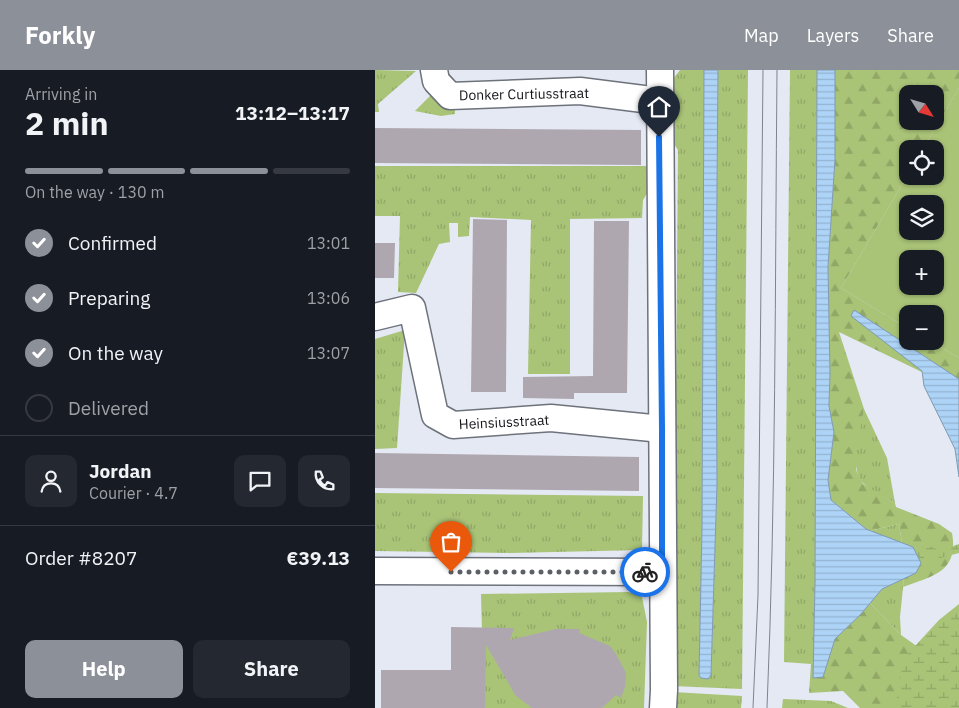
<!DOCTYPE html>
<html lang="en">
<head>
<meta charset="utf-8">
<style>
  :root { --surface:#171b24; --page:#242831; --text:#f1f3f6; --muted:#9ea1a6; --line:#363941; --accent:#8c9099 }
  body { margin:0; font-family:"IBM Plex Sans",sans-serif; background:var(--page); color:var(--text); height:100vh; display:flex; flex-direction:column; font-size:19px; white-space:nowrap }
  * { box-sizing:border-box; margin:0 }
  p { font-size:16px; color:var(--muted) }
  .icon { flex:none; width:28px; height:28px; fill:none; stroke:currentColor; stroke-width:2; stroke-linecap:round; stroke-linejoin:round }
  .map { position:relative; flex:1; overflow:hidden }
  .details { display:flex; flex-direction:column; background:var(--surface); width:375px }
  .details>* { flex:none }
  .needle { width:32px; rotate:127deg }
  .tools { position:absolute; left:524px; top:15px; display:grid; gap:10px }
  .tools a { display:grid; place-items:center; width:45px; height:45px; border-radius:10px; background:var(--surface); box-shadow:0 1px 4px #0004; font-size:25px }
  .pin { position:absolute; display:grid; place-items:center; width:42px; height:42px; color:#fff; margin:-51px -21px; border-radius:50% 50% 50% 0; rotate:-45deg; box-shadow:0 0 5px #0007 }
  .pin .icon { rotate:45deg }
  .courier { position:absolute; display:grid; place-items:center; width:50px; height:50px; margin:-25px; border:4px solid #1a73e8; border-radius:50%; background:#fff; color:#222; box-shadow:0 1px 6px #0007 }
  .summary em { font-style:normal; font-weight:700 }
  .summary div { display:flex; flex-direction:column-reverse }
  .summary { display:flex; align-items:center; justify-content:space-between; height:85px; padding:0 25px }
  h1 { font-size:32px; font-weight:700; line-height:38px }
  .bar { display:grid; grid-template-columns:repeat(4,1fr); gap:8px 5px; align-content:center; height:60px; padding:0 25px }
  .bar i { height:6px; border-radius:4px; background:var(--line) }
  .bar .on { background:var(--accent) }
  .bar p { grid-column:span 4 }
  .line { display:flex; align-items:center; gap:12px; padding:0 25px; border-top:1px solid var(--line) }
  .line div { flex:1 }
  .round { display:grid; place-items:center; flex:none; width:52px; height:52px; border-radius:10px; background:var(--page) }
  ol { padding:0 25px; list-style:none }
  li { display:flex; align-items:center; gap:15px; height:55px }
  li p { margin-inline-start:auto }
  li .icon { padding:5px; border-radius:50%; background:var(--accent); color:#fff; stroke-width:4 }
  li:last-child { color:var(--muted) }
  li i { width:28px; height:28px; border:2px solid var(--line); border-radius:50% }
  .action { display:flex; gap:10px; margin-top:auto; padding:10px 25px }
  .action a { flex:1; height:58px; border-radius:10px; background:var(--accent); color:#fff; font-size:20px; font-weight:700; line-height:58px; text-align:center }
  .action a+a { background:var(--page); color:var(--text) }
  header { display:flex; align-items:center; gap:30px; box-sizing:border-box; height:70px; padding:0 25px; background:var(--accent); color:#fff }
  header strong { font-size:24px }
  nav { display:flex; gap:28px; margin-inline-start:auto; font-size:18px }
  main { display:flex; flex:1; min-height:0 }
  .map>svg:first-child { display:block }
  .grass { fill:url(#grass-tufts) }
  .forest { fill:url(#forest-firs); fill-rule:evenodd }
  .wetland { fill:url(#wetland-marsh) }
  .garden { fill:#a9c377; fill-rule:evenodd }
  .water { fill:url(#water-rules); stroke:#7f9ab3 }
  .building { fill:#afa7b0 }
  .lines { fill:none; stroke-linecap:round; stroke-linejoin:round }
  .street-casing { stroke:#6d727b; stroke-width:29 }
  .street { stroke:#fff; stroke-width:26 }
  .tram { stroke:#80838b; stroke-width:1 }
  .done { stroke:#5c5f65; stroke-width:5; stroke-dasharray:0 9 }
  .route { stroke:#1a73e8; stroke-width:6 }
  .labels { text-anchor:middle; stroke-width:4; stroke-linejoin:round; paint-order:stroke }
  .street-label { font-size:14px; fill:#131418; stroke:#fff }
</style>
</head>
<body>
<header>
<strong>Forkly</strong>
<nav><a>Map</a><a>Layers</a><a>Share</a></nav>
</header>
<main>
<section class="details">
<div class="summary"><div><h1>2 min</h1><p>Arriving in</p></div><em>13:12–13:17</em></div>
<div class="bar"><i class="on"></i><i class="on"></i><i class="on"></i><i></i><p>On the way · 130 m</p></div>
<ol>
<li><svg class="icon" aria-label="check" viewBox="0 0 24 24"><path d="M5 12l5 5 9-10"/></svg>Confirmed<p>13:01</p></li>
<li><svg class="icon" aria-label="check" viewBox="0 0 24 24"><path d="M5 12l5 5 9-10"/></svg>Preparing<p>13:06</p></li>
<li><svg class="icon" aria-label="check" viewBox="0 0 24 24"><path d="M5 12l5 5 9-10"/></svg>On the way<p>13:07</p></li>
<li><i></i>Delivered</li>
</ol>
<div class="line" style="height:90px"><a class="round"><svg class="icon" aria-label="person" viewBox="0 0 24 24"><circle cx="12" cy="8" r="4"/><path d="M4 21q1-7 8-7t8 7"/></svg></a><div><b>Jordan</b><p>Courier · 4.7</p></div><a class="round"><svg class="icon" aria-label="chat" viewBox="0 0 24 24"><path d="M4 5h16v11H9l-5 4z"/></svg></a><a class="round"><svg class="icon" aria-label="phone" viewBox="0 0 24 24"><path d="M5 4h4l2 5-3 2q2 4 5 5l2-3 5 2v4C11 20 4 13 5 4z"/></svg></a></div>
<div class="line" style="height:65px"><div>Order #8207</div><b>€39.13</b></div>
<div class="action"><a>Help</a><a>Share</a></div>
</section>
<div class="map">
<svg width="584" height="638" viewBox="0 0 584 638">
  <defs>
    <pattern id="grass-tufts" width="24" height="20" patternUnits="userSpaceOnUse" patternTransform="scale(1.25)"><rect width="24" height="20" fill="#a9c377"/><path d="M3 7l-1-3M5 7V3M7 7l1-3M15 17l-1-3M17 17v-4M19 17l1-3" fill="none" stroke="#91a766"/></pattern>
    <pattern id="forest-firs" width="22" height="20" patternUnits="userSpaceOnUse" patternTransform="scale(1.25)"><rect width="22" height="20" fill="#a9c377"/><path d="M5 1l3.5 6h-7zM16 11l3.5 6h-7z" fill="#91a766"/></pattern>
    <pattern id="wetland-marsh" width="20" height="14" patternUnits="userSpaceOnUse" patternTransform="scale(1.25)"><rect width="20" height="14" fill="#a9c377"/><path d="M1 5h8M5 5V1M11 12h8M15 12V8" fill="none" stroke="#91a766"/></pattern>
    <pattern id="water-rules" width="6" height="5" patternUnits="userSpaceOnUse" patternTransform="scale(1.25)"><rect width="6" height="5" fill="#add3f6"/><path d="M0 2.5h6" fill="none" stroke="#94b4d2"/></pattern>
  </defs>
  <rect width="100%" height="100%" fill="#e4e9f4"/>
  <!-- grass -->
  <g class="grass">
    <path d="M0 0 41 1 3 34 4 42H0Z"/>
    <path d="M305 0H329L327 458 324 605 326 608 336 605 342 414 341 237 343 0H373L367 619 298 616 295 330 301 322 303 80 297 71 298 9Z"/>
    <path d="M415 0H442L440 513 439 590 436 594 409 592Z"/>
    <path d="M59 22 80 36V44L66 46 40 41Z"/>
    <path d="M0 96H274L273 122 268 130 267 148 195 149V304H153L156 150 95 147 94 166 83 167V153H74L75 172 64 174 41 223 23 222 25 146H0Z"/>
    <path d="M30 260 22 378 0 379V269Z"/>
    <path d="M489 339 512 388 520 433C510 427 498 422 490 415 472 400 485 358 489 339Z"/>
    <path d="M0 423 268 426 267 480 135 483 0 481Z"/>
    <path d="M524 454 527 473 494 461Z"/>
    <path d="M529 508 525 547 526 565 495 533 507 519Z"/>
    <path d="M254 522 267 527 272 552 269 638H109L106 524Z"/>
    <path d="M298 622 367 626 366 638H297Z"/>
    <path d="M408 629 456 631 473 638H407Z"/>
  </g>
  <!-- forest -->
  <g class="forest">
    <path d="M460 0H584V18L548 79H532V106L466 218 532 258V271H555L584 288V320L464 262 489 339 481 382V400L488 414 520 433 521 437 564 454 577 463C584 502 558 506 528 517L529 508 541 503 538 477 527 473 524 454 494 461 491 459 456 430 453 410 459 362 454 336 455 304 453 197 460 89ZM532 24H560V51H532Z"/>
    <path d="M495 533 526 565 584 606V638H485L468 621 434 623 436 594 439 590 438 607H448L460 569 486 544Z"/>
  </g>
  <!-- wetland -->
  <g class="wetland">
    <path d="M584 474V483L546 493 538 477 570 479Z"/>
    <path d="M584 534V638H520L529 588 564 550Z"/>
  </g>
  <!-- garden -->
  <path class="garden" d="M584 18V288L555 271H560V244H532V258L466 218 532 106H560V79H548ZM532 134H560V161H532ZM532 189H560V216H532Z"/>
  <!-- water -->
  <g class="water">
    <path d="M329 0H343L341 237 342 414 336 605 333 609 326 608 324 605 327 458Z"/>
    <path d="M442 0H460V89L453 197 455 304 454 336 459 362 453 410 456 430 491 459 538 477 546 493 541 503 507 519 486 544 460 569 448 607 438 608 440 513Z"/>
    <path d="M479 240 584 309V407L580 379 549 316 547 301 476 246Z"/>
  </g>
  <!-- building -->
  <g class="building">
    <path d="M0 58 266 60V95L0 93Z"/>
    <path d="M98 149 132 150 131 322H96Z"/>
    <path d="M219 151H254L252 323H199V329L148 328V307L218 306Z"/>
    <path d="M0 173H20L19 208H0Z"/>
    <path d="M0 383 264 387V421L0 418Z"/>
    <path d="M76 557 139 558 135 570 181 559H205L204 563 235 576 241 584 251 603 250 617 246 628 241 625 227 638H157L141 626 111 575 110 638H6V600H76Z"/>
  </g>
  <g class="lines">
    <defs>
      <g id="street">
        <path d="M59 0 61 11 75 26 205 21 284 31"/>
        <path d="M285 0 289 620 288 638"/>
        <path d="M0 247 37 238 60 345 78 355 176 348 287 359"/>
        <path d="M0 501 287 502"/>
      </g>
    </defs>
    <!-- street casing -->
    <use href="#street" class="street-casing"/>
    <!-- street -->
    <use href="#street" class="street"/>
    <!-- tram -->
    <g class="tram">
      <path d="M378 638 383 525 388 0"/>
      <path d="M392 638C401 426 400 213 402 0"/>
    </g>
  </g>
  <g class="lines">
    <!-- done -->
    <path class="done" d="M76 502H270"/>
    <!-- route -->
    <path class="route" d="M270 502H287V359L284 67"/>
  </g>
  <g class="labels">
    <!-- street labels -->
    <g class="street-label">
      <text transform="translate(149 24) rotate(-1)" y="5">Donker Curtiusstraat</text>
      <text transform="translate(129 352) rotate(-3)" y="5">Heinsiusstraat</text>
    </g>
  </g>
</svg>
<div class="tools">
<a><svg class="needle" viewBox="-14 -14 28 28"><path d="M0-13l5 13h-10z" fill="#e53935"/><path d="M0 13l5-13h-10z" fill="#9ea1a6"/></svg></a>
<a><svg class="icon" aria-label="locate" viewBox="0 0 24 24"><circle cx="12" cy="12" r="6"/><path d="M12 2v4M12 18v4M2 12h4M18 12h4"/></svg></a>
<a><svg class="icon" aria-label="layers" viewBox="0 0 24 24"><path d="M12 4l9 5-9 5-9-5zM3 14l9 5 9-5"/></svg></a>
<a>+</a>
<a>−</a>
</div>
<div class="pin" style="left:76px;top:502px;background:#ea580c"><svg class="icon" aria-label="bag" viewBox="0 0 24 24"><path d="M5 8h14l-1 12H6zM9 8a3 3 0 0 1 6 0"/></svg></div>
<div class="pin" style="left:284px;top:67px;background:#1f2937"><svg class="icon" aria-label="home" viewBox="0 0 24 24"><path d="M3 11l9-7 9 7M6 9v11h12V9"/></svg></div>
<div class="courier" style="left:270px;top:502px"><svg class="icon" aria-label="bike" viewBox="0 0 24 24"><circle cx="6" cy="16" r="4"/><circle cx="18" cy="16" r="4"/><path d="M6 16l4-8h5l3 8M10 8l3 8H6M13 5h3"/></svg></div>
</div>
</main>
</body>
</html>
